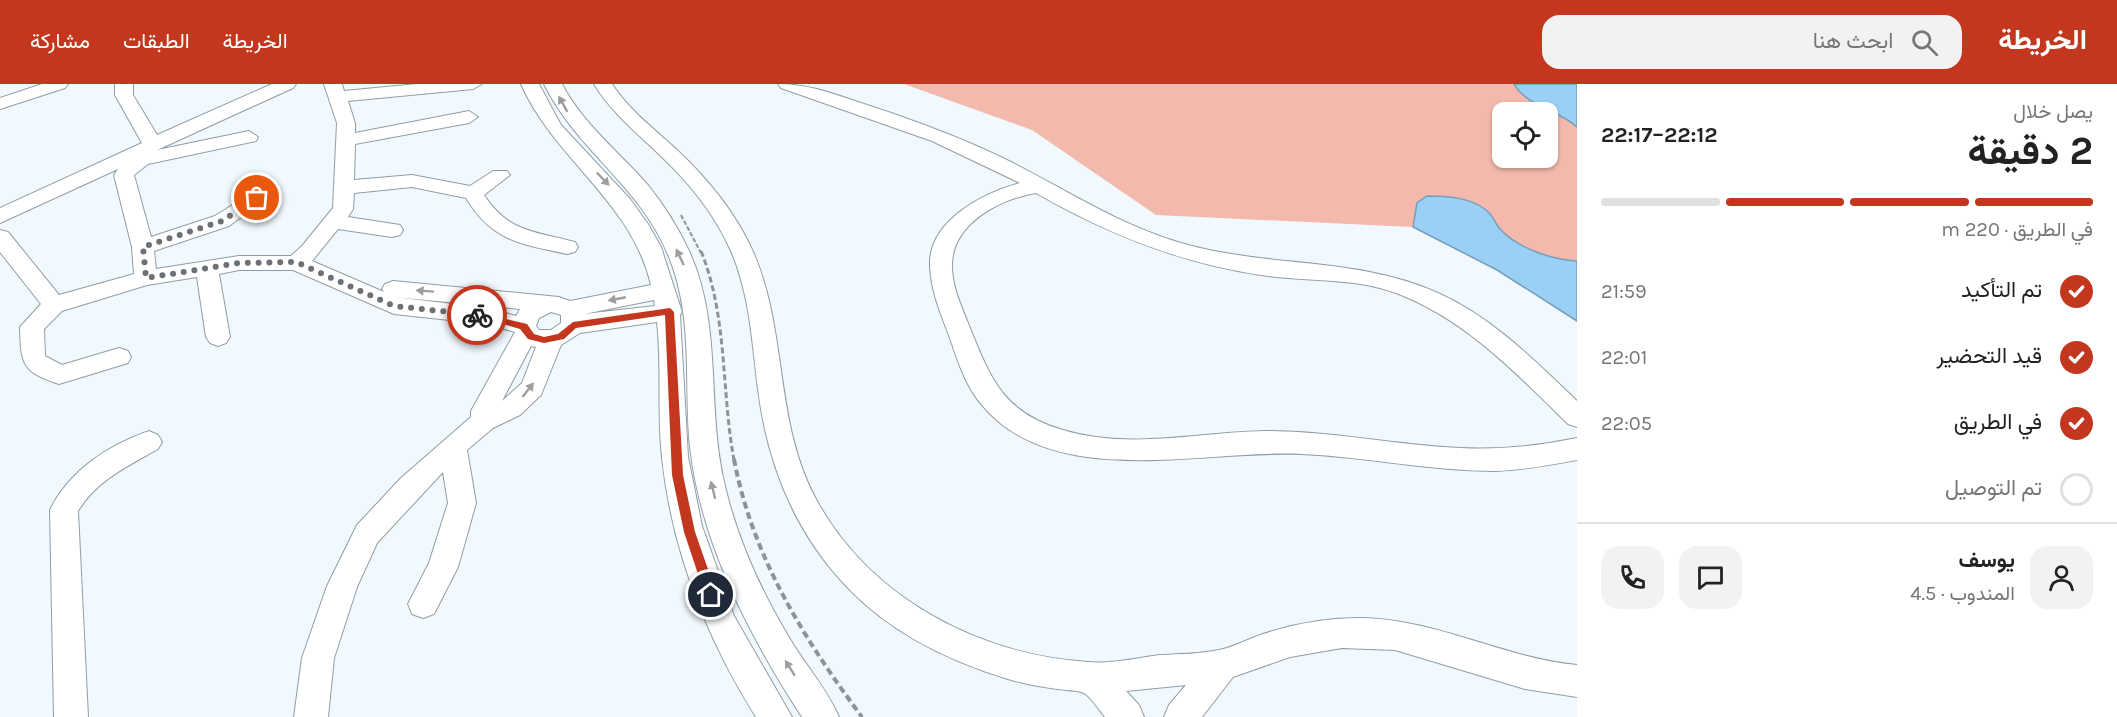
<!DOCTYPE html>
<html lang="ar">
<head>
<meta charset="utf-8">
<style>
  :root { --surface:#fff; --page:#f2f2f2; --text:#222; --muted:#767676; --line:#e0e0e0; --accent:#c2371e }
  body { margin:0; font-family:Karla,Vazirmatn,sans-serif; background:var(--page); color:var(--text); direction:rtl; height:100vh; display:flex; flex-direction:column; font-size:22px; white-space:nowrap }
  * { box-sizing:border-box; margin:0 }
  p { font-size:20px; color:var(--muted) }
  .icon { flex:none; width:33px; height:33px; fill:none; stroke:currentColor; stroke-width:2; stroke-linecap:round; stroke-linejoin:round }
  .map { position:relative; flex:1; overflow:hidden; direction:ltr }
  .sheet { display:flex; flex-direction:column; background:var(--surface); width:540px }
  .sheet>* { flex:none }
  .buttons { position:absolute; left:1492px; top:18px; display:grid; gap:12px }
  .buttons a { display:grid; place-items:center; width:66px; height:66px; border-radius:12px; background:var(--surface); box-shadow:0 2px 4px #0004; font-size:30px }
  .pin { position:absolute; display:grid; place-items:center; width:51px; height:51px; color:#fff; margin:-26px; border:3px solid #fff; border-radius:50%; box-shadow:0 2px 6px #0007 }
  .courier { position:absolute; display:grid; place-items:center; width:60px; height:60px; margin:-30px; border:4px solid #c2371e; border-radius:50%; background:#fff; color:#222; box-shadow:0 2px 8px #0007 }
  .headline em { font-style:normal; font-weight:700 }
  .headline div { display:flex; flex-direction:column-reverse }
  .headline { display:flex; align-items:center; justify-content:space-between; height:102px; padding:0 24px }
  h1 { font-size:39px; font-weight:700; line-height:45px }
  .bar { display:grid; grid-template-columns:repeat(4,1fr); gap:9px 6px; align-content:center; height:72px; padding:0 24px }
  .bar i { height:8px; border-radius:4px; background:var(--line) }
  .bar .active { background:var(--accent) }
  .bar p { grid-column:span 4 }
  .line { display:flex; align-items:center; gap:15px; padding:0 24px; border-top:2px solid var(--line) }
  .line div { flex:1 }
  .round { display:grid; place-items:center; flex:none; width:63px; height:63px; border-radius:18px; background:var(--page) }
  ol { padding:0 24px; list-style:none }
  li { display:flex; align-items:center; gap:18px; height:66px }
  li p { margin-inline-start:auto }
  li .icon { padding:6px; border-radius:50%; background:var(--accent); color:#fff; stroke-width:4 }
  li:last-child { color:var(--muted) }
  li i { width:33px; height:33px; border:3px solid var(--line); border-radius:50% }
  header { display:flex; align-items:center; gap:36px; box-sizing:border-box; height:84px; padding:0 30px; background:var(--accent); color:#fff }
  header strong { font-size:28px }
  nav { display:flex; gap:33px; margin-inline-start:auto; font-size:21px }
  .search { width:420px; height:54px; background:var(--page); display:flex; align-items:center; gap:15px; box-sizing:border-box; padding:0 21px; border-radius:18px; color:var(--muted); font-size:22px }
  main { display:flex; flex:1; min-height:0 }
  .map>svg:first-child { display:block }
  .green { fill:#f2b9ac; fill-rule:evenodd }
  .water { fill:#9ad0f5; stroke:#769eb9; stroke-width:1.5 }
  .lines { fill:none; stroke-linecap:round; stroke-linejoin:round }
  .minor-casing { stroke:#909da6; stroke-width:2 }
  .path-far2 { stroke:#8d9398; stroke-width:2; stroke-dasharray:4.5 2; stroke-linecap:butt }
  .path-far1 { stroke:#8d9398; stroke-width:3; stroke-dasharray:6 3; stroke-linecap:butt }
  .path { stroke:#8d9398; stroke-width:4; stroke-dasharray:7 4; stroke-linecap:butt }
  .minor { fill:#fff; fill-rule:evenodd }
  .oneway { fill:#9c9ea0 }
  .route { fill:#c2371e }
  .done { stroke:#6b7176; stroke-width:6; stroke-dasharray:0 10.8 }
</style>
</head>
<body>
<header>
<strong>الخريطة</strong>
<div class="search"><svg class="icon" aria-label="search" viewBox="0 0 24 24"><circle cx="10" cy="10" r="6"/><path d="M15 15l6 6"/></svg>ابحث هنا</div>
<nav><a>الخريطة</a><a>الطبقات</a><a>مشاركة</a></nav>
</header>
<main>
<section class="sheet">
<div class="headline"><div><h1>2 دقيقة</h1><p>يصل خلال</p></div><em>22:12–22:17</em></div>
<div class="bar"><i class="active"></i><i class="active"></i><i class="active"></i><i></i><p>في الطريق · 220 m</p></div>
<ol>
<li><svg class="icon" aria-label="check" viewBox="0 0 24 24"><path d="M5 12l5 5 9-10"/></svg>تم التأكيد<p>21:59</p></li>
<li><svg class="icon" aria-label="check" viewBox="0 0 24 24"><path d="M5 12l5 5 9-10"/></svg>قيد التحضير<p>22:01</p></li>
<li><svg class="icon" aria-label="check" viewBox="0 0 24 24"><path d="M5 12l5 5 9-10"/></svg>في الطريق<p>22:05</p></li>
<li><i></i>تم التوصيل</li>
</ol>
<div class="line" style="height:108px"><a class="round"><svg class="icon" aria-label="person" viewBox="0 0 24 24"><circle cx="12" cy="8" r="4"/><path d="M4 21q1-7 8-7t8 7"/></svg></a><div><b>يوسف</b><p>المندوب · 4.5</p></div><a class="round"><svg class="icon" aria-label="chat" viewBox="0 0 24 24"><path d="M4 5h16v11H9l-5 4z"/></svg></a><a class="round"><svg class="icon" aria-label="phone" viewBox="0 0 24 24"><path d="M5 4h4l2 5-3 2q2 4 5 5l2-3 5 2v4C11 20 4 13 5 4z"/></svg></a></div>
</section>
<div class="map">
<svg width="1577" height="633" viewBox="0 0 1577 633">
  <rect width="100%" height="100%" fill="#f1f9ff"/>
  <!-- green -->
  <path class="green" d="M904 0H1577V237L1497 186 1413 143 1156 131 1032 46ZM1503 28H1548V74H1503Z"/>
  <!-- water -->
  <g class="water">
    <path d="M1514 0H1577V43C1559 26 1526 22 1514 0Z"/>
    <path d="M1427 112C1447 112 1470 113 1486 126 1492 130 1495 139 1500 145 1517 164 1553 176 1577 177V237L1497 186 1413 143 1417 119Z"/>
  </g>
  <g class="lines">
    <defs>
      <g id="minor">
        <path d="M42 0H68L65 4 0 25V14Z"/>
        <path d="M115 0H133V11L157 51 272 0H296L293 4 157 66 249 47 258 53 256 57 148 80 134 91 151 153 215 132 250 110H264L267 114 229 142 154 167 156 185 239 172H291L302 162 333 124 337 39 324 0H342L344 7 417 0H482L473 5 348 17 355 39V49L469 27 478 33 469 39 355 60 354 96 412 91 470 102 493 87H507L510 91 484 111C509 149 535 147 575 158L578 163 575 168 567 170C520 160 492 157 466 114L412 103 354 109 353 125 348 133 400 141 403 146 400 151 392 153 338 145 312 177 384 208 382 205 385 200 393 197 559 213 570 217 651 201C632 118 554 75 521 0H539L561 41 630 115 648 140 661 163 682 228 680 231 688 373 702 442 734 532 792 633H756C707 555 672 467 662 374 657 329 662 283 657 238L580 249 561 261 541 311 520 331 493 344 467 366 476 419 458 483 434 530 423 534 412 530 408 520 429 479 448 419 443 388 377 459 357 503 334 574 328 633H294L302 574 327 502 357 441 401 394 471 333V327L515 248 486 240 394 230 293 186H239L219 190 230 253 226 259 218 262 210 259 206 253 197 193 147 201 62 227 44 245 45 272 62 281 119 264 128 267 131 273 128 279 59 300C21 288 21 279 20 243L41 220 0 168V146L8 148 59 211 134 190 132 163 114 91 118 85 0 139V124L142 59 115 11ZM394 213 520 225 516 232 486 224ZM654 216 655 222 584 230ZM551 228 561 231V239L551 246H539L536 242 539 234ZM531 262 536 263 522 299 502 317Z"/>
        <path d="M544 0H562C583 40 617 66 647 100 664 121 679 145 690 169 723 243 706 325 725 402 738 458 763 511 793 560 808 584 828 607 839 633H802C750 553 701 460 690 363 684 303 693 243 673 184 647 105 579 71 544 0Z"/>
        <path d="M594 0H612C629 26 653 44 676 65 707 94 737 130 754 170 788 249 774 340 817 417 871 515 980 571 1088 578 1112 580 1137 574 1160 571 1180 570 1200 570 1219 566 1234 563 1248 555 1263 550 1293 540 1327 534 1359 534 1434 534 1503 574 1577 581V613L1525 605 1395 566 1342 564 1290 573 1233 593 1202 633H1164L1169 621 1186 601 1126 607 1139 621 1144 633H1105C1099 626 1091 613 1084 609 1077 606 1064 606 1057 605 1041 603 1024 600 1008 595 949 577 891 549 848 504 795 449 767 379 758 305 752 259 750 211 731 167 716 133 692 102 665 76 640 51 613 31 594 0Z"/>
        <path d="M778 0C811 0 839 12 870 22 919 38 967 56 1013 79 1069 108 1120 141 1181 159 1266 184 1356 172 1438 209 1492 233 1535 277 1577 317V343L1568 340C1516 289 1465 235 1396 209 1352 193 1306 198 1261 191 1180 179 1107 150 1036 109 1001 115 954 138 952 179 951 202 962 223 970 244 991 296 1004 329 1063 346 1129 366 1198 348 1266 347 1331 347 1395 361 1460 364 1500 366 1538 362 1577 354V376C1550 381 1524 386 1496 387 1431 387 1367 373 1302 370 1204 365 1054 408 982 321 967 304 959 281 952 260 943 234 931 210 930 182 928 137 983 109 1020 99L932 57 781 4Z"/>
        <path d="M149 347 158 351 162 358 158 365C128 382 97 396 78 427L88 633H54L50 426C69 387 108 361 149 347Z"/>
      </g>
    </defs>
    <!-- minor casing -->
    <use href="#minor" class="minor-casing"/>
    <!-- path-far2 -->
    <path class="path-far2" d="M681 131 701 169"/>
    <!-- path-far1 -->
    <path class="path-far1" d="M701 167C728 234 721 306 734 376"/>
    <!-- path -->
    <path class="path" d="M734 375C752 472 804 555 862 633"/>
    <!-- minor -->
    <use href="#minor" class="minor"/>
  </g>
  <!-- one-way arrows -->
  <defs><path id="oneway-solid" d="M-6-.8H1V-3.2L6.5 0L1 3.2V.8H-6Z" transform="scale(1.5)"/></defs>
  <g class="oneway">
    <use href="#oneway-solid" transform="translate(563 20) rotate(-119)"/>
    <use href="#oneway-solid" transform="translate(603 95) rotate(46)"/>
    <use href="#oneway-solid" transform="translate(680 173) rotate(-115)"/>
    <use href="#oneway-solid" transform="translate(425 207) rotate(-176)"/>
    <use href="#oneway-solid" transform="translate(617 215) rotate(169)"/>
    <use href="#oneway-solid" transform="translate(528 306) rotate(-52)"/>
    <use href="#oneway-solid" transform="translate(713 406) rotate(-104)"/>
    <use href="#oneway-solid" transform="translate(790 584) rotate(-122)"/>
  </g>
  <!-- route -->
  <path class="route" d="M670 224 674 228 683 391 695 448 717 511 711 516 705 511 684 448 672 391 665 231 576 244 564 255 544 259 528 255 520 245 472 231 477 228 527 240 534 250 544 253 558 250 573 238Z"/>
  <g class="lines">
    <!-- done -->
    <path class="done" d="M257 114 222 137 143 163 146 194 239 179 296 178 394 222 477 231"/>
  </g>
</svg>
<div class="buttons">
<a><svg class="icon" aria-label="locate" viewBox="0 0 24 24"><circle cx="12" cy="12" r="6"/><path d="M12 2v4M12 18v4M2 12h4M18 12h4"/></svg></a>
</div>
<div class="pin" style="left:257px;top:114px;background:#ea580c"><svg class="icon" aria-label="bag" viewBox="0 0 24 24"><path d="M5 8h14l-1 12H6zM9 8a3 3 0 0 1 6 0"/></svg></div>
<div class="pin" style="left:711px;top:511px;background:#1f2937"><svg class="icon" aria-label="home" viewBox="0 0 24 24"><path d="M3 11l9-7 9 7M6 9v11h12V9"/></svg></div>
<div class="courier" style="left:477px;top:231px"><svg class="icon" aria-label="bike" viewBox="0 0 24 24"><circle cx="6" cy="16" r="4"/><circle cx="18" cy="16" r="4"/><path d="M6 16l4-8h5l3 8M10 8l3 8H6M13 5h3"/></svg></div>
</div>
</main>
</body>
</html>
